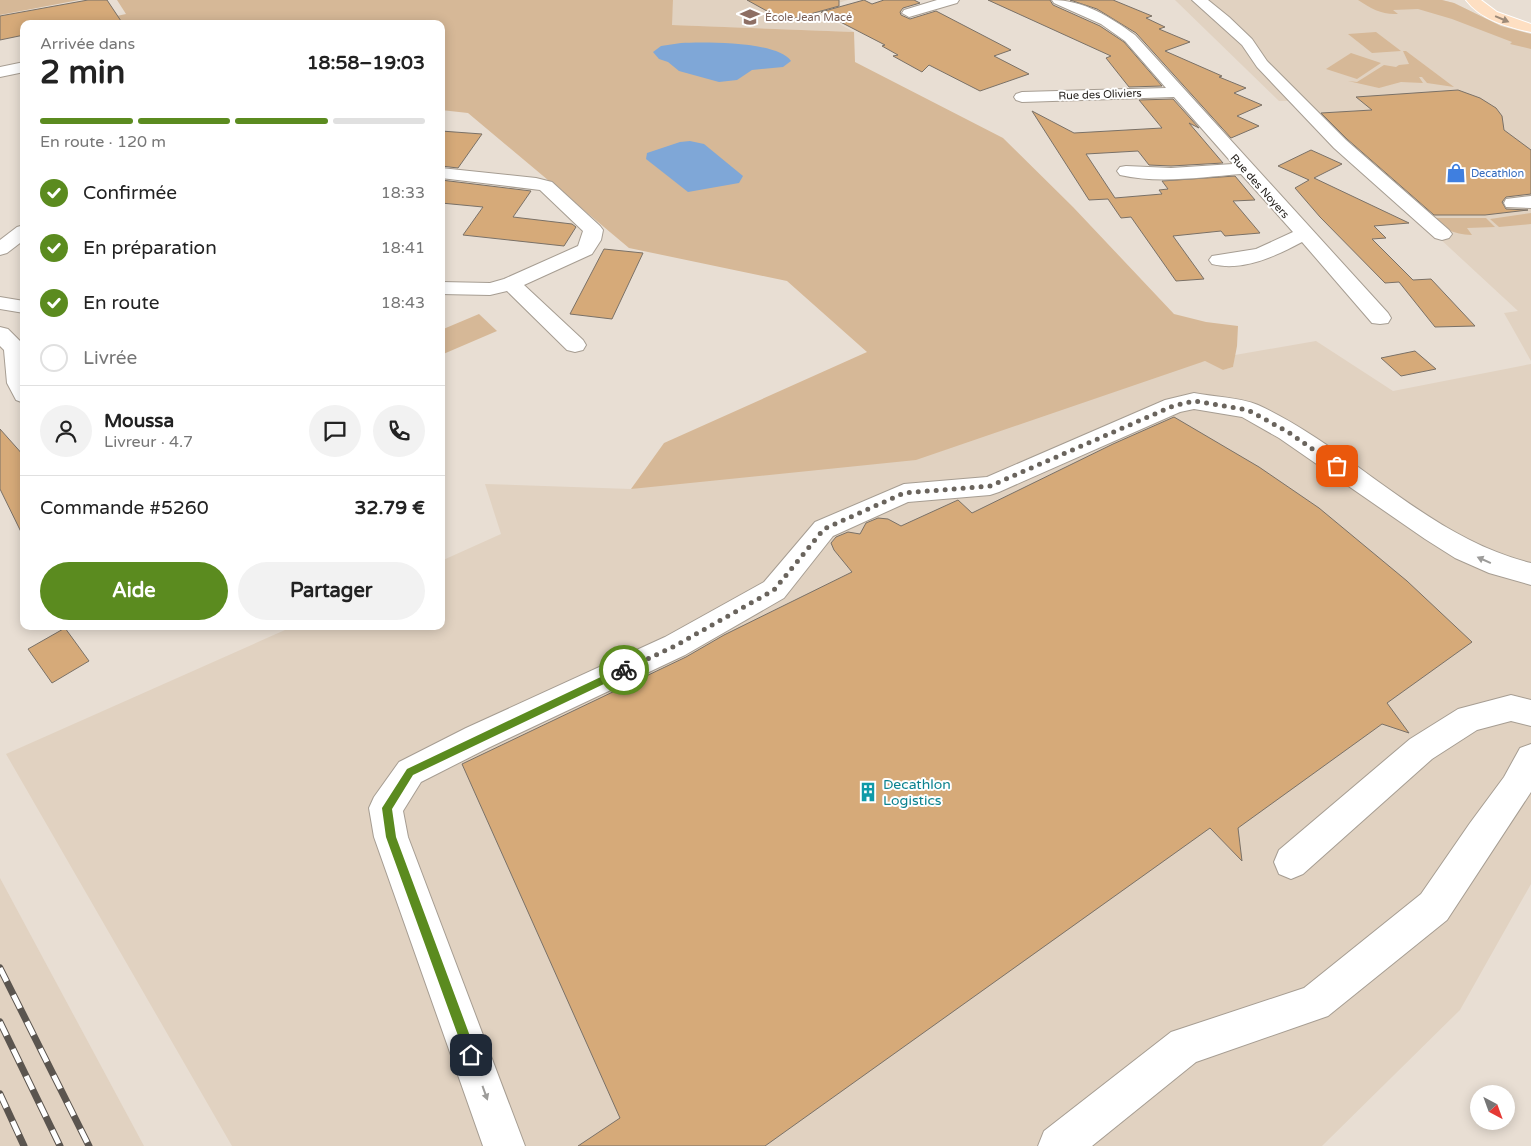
<!DOCTYPE html>
<html lang="fr">
<head>
<meta charset="utf-8">
<style>
  :root { --surface:#fff; --page:#f2f2f2; --text:#222; --muted:#767676; --line:#e0e0e0; --accent:#5b8b1f }
  body { margin:0; font-family:"Varela Round",sans-serif; background:var(--page); color:var(--text); height:100vh; display:flex; flex-direction:column; font-size:19px; white-space:nowrap }
  * { box-sizing:border-box; margin:0 }
  p { font-size:16px; color:var(--muted) }
  .icon { flex:none; width:28px; height:28px; fill:none; stroke:currentColor; stroke-width:2; stroke-linecap:round; stroke-linejoin:round }
  .map { position:relative; flex:1; overflow:hidden }
  .side { position:absolute; left:20px; top:20px; width:425px; height:610px; display:flex; flex-direction:column; background:var(--surface); border-radius:10px; box-shadow:0 2px 12px #0003 }
  .side>* { flex:none }
  .needle { width:32px; rotate:139deg }
  .buttons { position:absolute; left:1470px; top:1085px; display:grid; gap:10px }
  .buttons a { display:grid; place-items:center; width:45px; height:45px; border-radius:50%; background:var(--surface); box-shadow:0 2px 12px #0003; font-size:25px }
  .pin { position:absolute; display:grid; place-items:center; width:42px; height:42px; color:#fff; margin:-21px; border-radius:10px; box-shadow:0 2px 8px #0006 }
  .courier { position:absolute; display:grid; place-items:center; width:50px; height:50px; margin:-25px; border:4px solid #5b8b1f; border-radius:50%; background:#fff; color:#222; box-shadow:0 1px 6px #0007 }
  .head em { font-style:normal; font-weight:700 }
  .head div { display:flex; flex-direction:column-reverse }
  .head { display:flex; align-items:center; justify-content:space-between; height:85px; padding:0 20px }
  h1 { font-size:32px; font-weight:700; line-height:38px }
  .bar { display:grid; grid-template-columns:repeat(4,1fr); gap:8px 5px; align-content:center; height:60px; padding:0 20px }
  .bar i { height:6px; border-radius:4px; background:var(--line) }
  .bar .selected { background:var(--accent) }
  .bar p { grid-column:span 4 }
  .line { display:flex; align-items:center; gap:12px; padding:0 20px; border-top:1px solid var(--line) }
  .line div { flex:1 }
  .round { display:grid; place-items:center; flex:none; width:52px; height:52px; border-radius:26px; background:var(--page) }
  ol { padding:0 20px; list-style:none }
  li { display:flex; align-items:center; gap:15px; height:55px }
  li p { margin-inline-start:auto }
  li .icon { padding:5px; border-radius:50%; background:var(--accent); color:#fff; stroke-width:4 }
  li:last-child { color:var(--muted) }
  li i { width:28px; height:28px; border:2px solid var(--line); border-radius:50% }
  .button { display:flex; gap:10px; margin-top:auto; padding:10px 20px }
  .button a { flex:1; height:58px; border-radius:30px; background:var(--accent); color:#fff; font-size:20px; font-weight:700; line-height:58px; text-align:center }
  .button a+a { background:var(--page); color:var(--text) }
  .map>svg:first-child { display:block }
  .built { fill:#e1d2c1 }
  .green { fill:#d6b897 }
  .water { fill:#7fa7d7 }
  .building { fill:#d6aa79; stroke:#7a7167 }
  .lines { fill:none; stroke-linecap:round; stroke-linejoin:round }
  .minor-casing { stroke:#a69d92; stroke-width:2 }
  .major-casing { stroke:#fff; stroke-width:2 }
  .minor { fill:#fff; fill-rule:evenodd }
  .major { fill:#fedfc2; fill-rule:evenodd }
  .rail-casing { stroke:#5b554f; stroke-width:7 }
  .rail { stroke:#fff; stroke-width:5; stroke-dasharray:15; stroke-linecap:butt }
  .oneway { fill:#9d8a78 }
  .oneway2 { fill:#9d9c9a }
  .route { fill:#5b8b1f }
  .done { stroke:#6a645d; stroke-width:5; stroke-dasharray:0 9 }
  .labels { text-anchor:middle; stroke-width:4; stroke-linejoin:round; paint-order:stroke }
  .far-education-label { font-size:11px; fill:#785e54; stroke:#fff; text-anchor:start }
  .far-street-label { font-size:11px; fill:#26221e; stroke:#fff }
  .far-shop-label { font-size:11px; fill:#366cbe; stroke:#fff; text-anchor:start }
  .culture-label { font-size:14px; fill:#0d838f; stroke:#fff; text-anchor:start }
</style>
</head>
<body>
<div class="map">
<svg width="1531" height="1146" viewBox="0 0 1531 1146">
  <rect width="100%" height="100%" fill="#e8ded3"/>
  <!-- built -->
  <g class="built">
    <path d="M673 0H848L814 10 854 32 671 25Z"/>
    <path d="M1175 0H1442L1454 3 1501 26 1531 34V361L1504 313 1518 311 1291 101H1279Z"/>
    <path d="M1316 341 1393 391 1531 364V884L1460 1010 1322 1146H232L6 754 294 626H441V561L501 534 485 484 631 489 1205 361 1223 370 1233 367 1235 355Z"/>
    <path d="M0 878 144 1146H0Z"/>
  </g>
  <!-- green -->
  <g class="green">
    <path d="M0 0H79L0 15Z"/>
    <path d="M117 0H673L672 25 854 32 855 62 1003 138 1073 207 1174 314 1206 322 1238 326 1237 346 1233 367 1223 370 1205 361 916 460 631 489 664 443 867 352 787 281 629 248 468 113 441 110V24H80L126 14Z"/>
    <path d="M1358 0H1442L1454 3 1501 26 1531 34V49L1510 44 1512 42 1452 19 1418 9 1393 10 1398 14C1382 15 1372 9 1358 0Z"/>
    <path d="M1376 32 1401 51 1372 53 1348 34Z"/>
    <path d="M1403 51H1406L1454 87 1427 83 1422 77H1419L1423 83 1401 82 1379 88 1348 81 1357 82 1384 65 1396 67 1399 65 1409 64Z"/>
    <path d="M1351 53 1381 63 1357 79 1326 69Z"/>
    <path d="M1531 213V224L1499 227 1490 219Z"/>
    <path d="M1429 218H1486L1495 227 1467 228 1472 235C1452 234 1445 229 1429 218Z"/>
    <path d="M479 314 497 331 441 355V330Z"/>
  </g>
  <!-- water -->
  <g class="water">
    <path d="M681 43C703 42 778 41 791 61L783 67 752 70 737 80 719 82 679 71 668 62 659 59 653 52 661 46Z"/>
    <path d="M690 141 704 144 743 176 739 183 688 192 646 159 647 153 680 142Z"/>
  </g>
  <!-- building -->
  <g class="building">
    <path d="M88 0H107L123 24H24V35L0 40V16Z"/>
    <path d="M747 0H839V6L785 21Z"/>
    <path d="M864 0 872 4 884 0H914L920 3 903 8 900 12 901 15 910 19 936 11 1011 50 994 56 1029 74 980 91 929 65 922 72 893 56 898 55 882 46 885 45 821 12Z"/>
    <path d="M988 0H1050L1053 5 1100 26 1124 42 1162 86 1129 87 1106 58 1111 56Z"/>
    <path d="M1070 0H1113L1152 16 1146 18 1165 27 1159 29 1190 42 1165 51 1222 76 1219 77 1246 88 1234 93 1262 105 1237 116 1259 126 1231 138 1136 33 1097 9Z"/>
    <path d="M1458 90 1480 98 1496 108 1502 116 1504 130 1531 150V194L1506 197 1502 202 1506 209 1528 210 1485 215H1434L1347 139 1321 113 1372 110 1356 97Z"/>
    <path d="M1173 99 1199 128 1189 123 1223 163 1171 166 1149 165 1138 151 1086 154 1115 198 1162 194 1159 190 1168 189 1162 181 1235 176 1255 200 1233 201 1260 233 1225 236 1221 231 1173 236 1204 279 1176 281 1131 217 1121 218 1108 199 1089 200 1032 111 1074 133 1162 128 1139 100Z"/>
    <path d="M441 131 482 134 458 168 441 166Z"/>
    <path d="M1311 150 1342 164 1314 178 1409 223 1374 226 1386 238 1372 239 1413 280 1431 279 1475 326 1435 327 1399 282 1385 283 1320 217 1295 188 1309 180 1278 166Z"/>
    <path d="M441 180 531 191 513 217 572 224 576 227 564 246 463 235 483 207 441 203Z"/>
    <path d="M604 249 643 253 612 319 570 314Z"/>
    <path d="M1415 351 1436 369 1401 376 1381 358Z"/>
    <path d="M1174 417 1259 467 1319 508 1407 581 1472 642 1387 703 1409 733 1382 724 1238 828 1242 861 1210 828 765 1146H578L620 1118 462 764 686 657 724 635 852 572 834 550 831 543 836 537 848 532 860 534 866 523 878 518 888 519 901 526 958 500 972 513 1113 444Z"/>
    <path d="M0 429 24 456V538L0 489Z"/>
    <path d="M65 628 89 661 52 683 28 649Z"/>
  </g>
  <g class="lines">
    <defs>
      <g id="minor">
        <path d="M937 0H959L957 3 909 17 902 13 904 10Z"/>
        <path d="M1052 0C1084 0 1110 17 1135 35L1388 313 1391 318 1388 323 1380 324 1372 323 1302 242C1276 256 1242 272 1212 264L1209 260 1212 256 1256 249 1293 232 1241 174C1202 177 1159 184 1120 175L1117 171 1120 167 1126 166 1171 168 1233 164 1174 97 1022 102 1016 100 1014 97 1016 94 1022 92 1166 88 1125 41 1101 24 1054 3Z"/>
        <path d="M1192 0H1208L1229 17 1252 39 1267 61 1346 140 1449 230 1452 234 1449 238 1442 240 1435 238 1334 148 1257 67 1242 45Z"/>
        <path d="M24 62V72L0 77V67Z"/>
        <path d="M441 168 536 178 552 182 600 226 603 230 601 240 592 254 524 285 583 340 586 345 583 350 575 352 567 350 507 291 490 295 441 294V282L490 283 504 279 578 246 583 231 540 190 441 178Z"/>
        <path d="M1531 196V208L1506 207 1504 203 1506 199Z"/>
        <path d="M24 225V240L7 253 0 255V240L17 227Z"/>
        <path d="M0 297 24 301V313L0 309Z"/>
        <path d="M0 327 8 329 24 345V403L16 400 7 383 4 350 0 346Z"/>
        <path d="M1194 393C1214 397 1239 397 1258 405 1353 449 1428 538 1531 563V585L1489 573 1455 558 1425 539 1279 438 1242 417 1194 409 1180 412 999 492 990 495 908 502 833 536 784 598 685 655 488 748 421 782 403 811 408 837 525 1146H483L374 837 369 808 374 797 399 762 466 728 665 637 764 582 815 522 904 484 987 477 1165 400Z"/>
        <path d="M1511 695 1531 700V726L1511 721 1477 730 1432 759 1303 874 1291 879 1279 874 1274 862 1279 850 1410 739 1458 709Z"/>
        <path d="M1531 744V792L1447 920 1328 1016 1196 1062 1092 1146H1038L1044 1131 1171 1032 1304 988 1421 894 1470 823 1504 777 1520 748Z"/>
      </g>
      <path id="major" d="M1466 0H1481L1497 12 1531 24V32C1508 27 1481 20 1466 0Z"/>
    </defs>
    <!-- minor casing -->
    <use href="#minor" class="minor-casing"/>
    <!-- major casing -->
    <use href="#major" class="major-casing"/>
    <!-- minor -->
    <use href="#minor" class="minor"/>
    <!-- major -->
    <use href="#major" class="major"/>
    <defs>
      <g id="rail">
        <path d="M0 968 89 1146"/>
        <path d="M0 1022 60 1146"/>
        <path d="M0 1094 24 1146"/>
      </g>
    </defs>
    <!-- rail casing -->
    <use href="#rail" class="rail-casing"/>
    <!-- rail -->
    <use href="#rail" class="rail"/>
  </g>
  <!-- one-way arrows -->
  <defs><path id="oneway-solid" d="M-6-.8H1V-3.2L6.5 0L1 3.2V.8H-6Z" transform="scale(1.25)"/></defs>
  <use class="oneway" href="#oneway-solid" transform="translate(1502 19) rotate(23)"/>
  <g class="oneway2">
    <use href="#oneway-solid" transform="translate(1484 560) rotate(-156)"/>
    <use href="#oneway-solid" transform="translate(485 1093) rotate(70)"/>
  </g>
  <!-- route -->
  <path class="route" d="M624 666 628 670 627 673 413 775 392 809 396 837 477 1055 475 1059 471 1061 467 1059 465 1055 386 837 382 808 407 769Z"/>
  <g class="lines">
    <!-- done -->
    <path class="done" d="M624 670 675 646 774 590 824 529 904 493 990 486 1173 406 1194 401 1248 410 1288 432 1337 466"/>
  </g>
  <!-- icons -->
  <defs>
    <symbol id="school-bare" viewBox="-9 -9 18 18"><path d="M0-5L7-2L0 1L-7-2ZM-4 1L0 2.5L4 1V4Q0 6-4 4Z" fill="#8d6e63" stroke="#fff" stroke-width="2.5" paint-order="stroke"/></symbol>
    <symbol id="shop-bare" viewBox="-9 -9 18 18"><path d="M-5-2.5h2.3a2.7 3.5 0 0 1 5.4 0H5L5.5 6h-11ZM-1.5-2.5h3a1.5 2.3 0 0 0-3 0Z" fill="#3f7fe0" stroke="#fff" stroke-width="2.5" paint-order="stroke"/></symbol>
    <symbol id="building-bare" viewBox="-9 -9 18 18"><path d="M-4-6H4V6H1V3H-1V6H-4ZM-2.5-4.3h1.7v1.8h-1.7ZM.8-4.3h1.7v1.8H.8ZM-2.5-1h1.7V.8h-1.7ZM.8-1h1.7V.8H.8Z" fill="#0f9aa8" stroke="#fff" stroke-width="2.5" paint-order="stroke"/></symbol>
  </defs>
  <g fill-rule="evenodd">
    <use href="#school-bare" x="736" y="3" width="28" height="28"/>
    <use href="#shop-bare" x="1442" y="159" width="28" height="28"/>
    <use href="#building-bare" x="854" y="778" width="28" height="28"/>
  </g>
  <g class="labels">
    <!-- far-education labels -->
    <g class="far-education-label">
      <text x="765" y="21">École Jean Macé</text>
    </g>
    <!-- far-street labels -->
    <g class="far-street-label">
      <text transform="translate(1100 94) rotate(-2)" y="4">Rue des Oliviers</text>
      <text transform="translate(1260 186) rotate(48)" y="4">Rue des Noyers</text>
    </g>
    <!-- far-shop labels -->
    <g class="far-shop-label">
      <text x="1471" y="177">Decathlon</text>
    </g>
    <!-- culture labels -->
    <g class="culture-label">
      <text x="883" y="789">Decathlon<tspan x="883" dy="16">Logistics</tspan></text>
    </g>
  </g>
</svg>
<div class="buttons">
<a><svg class="needle" viewBox="-14 -14 28 28"><path d="M0-13l5 13h-10z" fill="#e53935"/><path d="M0 13l5-13h-10z" fill="#767676"/></svg></a>
</div>
<div class="pin" style="left:1337px;top:466px;background:#ea580c"><svg class="icon" aria-label="bag" viewBox="0 0 24 24"><path d="M5 8h14l-1 12H6zM9 8a3 3 0 0 1 6 0"/></svg></div>
<div class="pin" style="left:471px;top:1055px;background:#1f2937"><svg class="icon" aria-label="home" viewBox="0 0 24 24"><path d="M3 11l9-7 9 7M6 9v11h12V9"/></svg></div>
<div class="courier" style="left:624px;top:670px"><svg class="icon" aria-label="bike" viewBox="0 0 24 24"><circle cx="6" cy="16" r="4"/><circle cx="18" cy="16" r="4"/><path d="M6 16l4-8h5l3 8M10 8l3 8H6M13 5h3"/></svg></div>
<section class="side">
<div class="head"><div><h1>2 min</h1><p>Arrivée dans</p></div><em>18:58–19:03</em></div>
<div class="bar"><i class="selected"></i><i class="selected"></i><i class="selected"></i><i></i><p>En route · 120 m</p></div>
<ol>
<li><svg class="icon" aria-label="check" viewBox="0 0 24 24"><path d="M5 12l5 5 9-10"/></svg>Confirmée<p>18:33</p></li>
<li><svg class="icon" aria-label="check" viewBox="0 0 24 24"><path d="M5 12l5 5 9-10"/></svg>En préparation<p>18:41</p></li>
<li><svg class="icon" aria-label="check" viewBox="0 0 24 24"><path d="M5 12l5 5 9-10"/></svg>En route<p>18:43</p></li>
<li><i></i>Livrée</li>
</ol>
<div class="line" style="height:90px"><a class="round"><svg class="icon" aria-label="person" viewBox="0 0 24 24"><circle cx="12" cy="8" r="4"/><path d="M4 21q1-7 8-7t8 7"/></svg></a><div><b>Moussa</b><p>Livreur · 4.7</p></div><a class="round"><svg class="icon" aria-label="chat" viewBox="0 0 24 24"><path d="M4 5h16v11H9l-5 4z"/></svg></a><a class="round"><svg class="icon" aria-label="phone" viewBox="0 0 24 24"><path d="M5 4h4l2 5-3 2q2 4 5 5l2-3 5 2v4C11 20 4 13 5 4z"/></svg></a></div>
<div class="line" style="height:65px"><div>Commande #5260</div><b>32.79 €</b></div>
<div class="button"><a>Aide</a><a>Partager</a></div>
</section>
</div>
</body>
</html>
